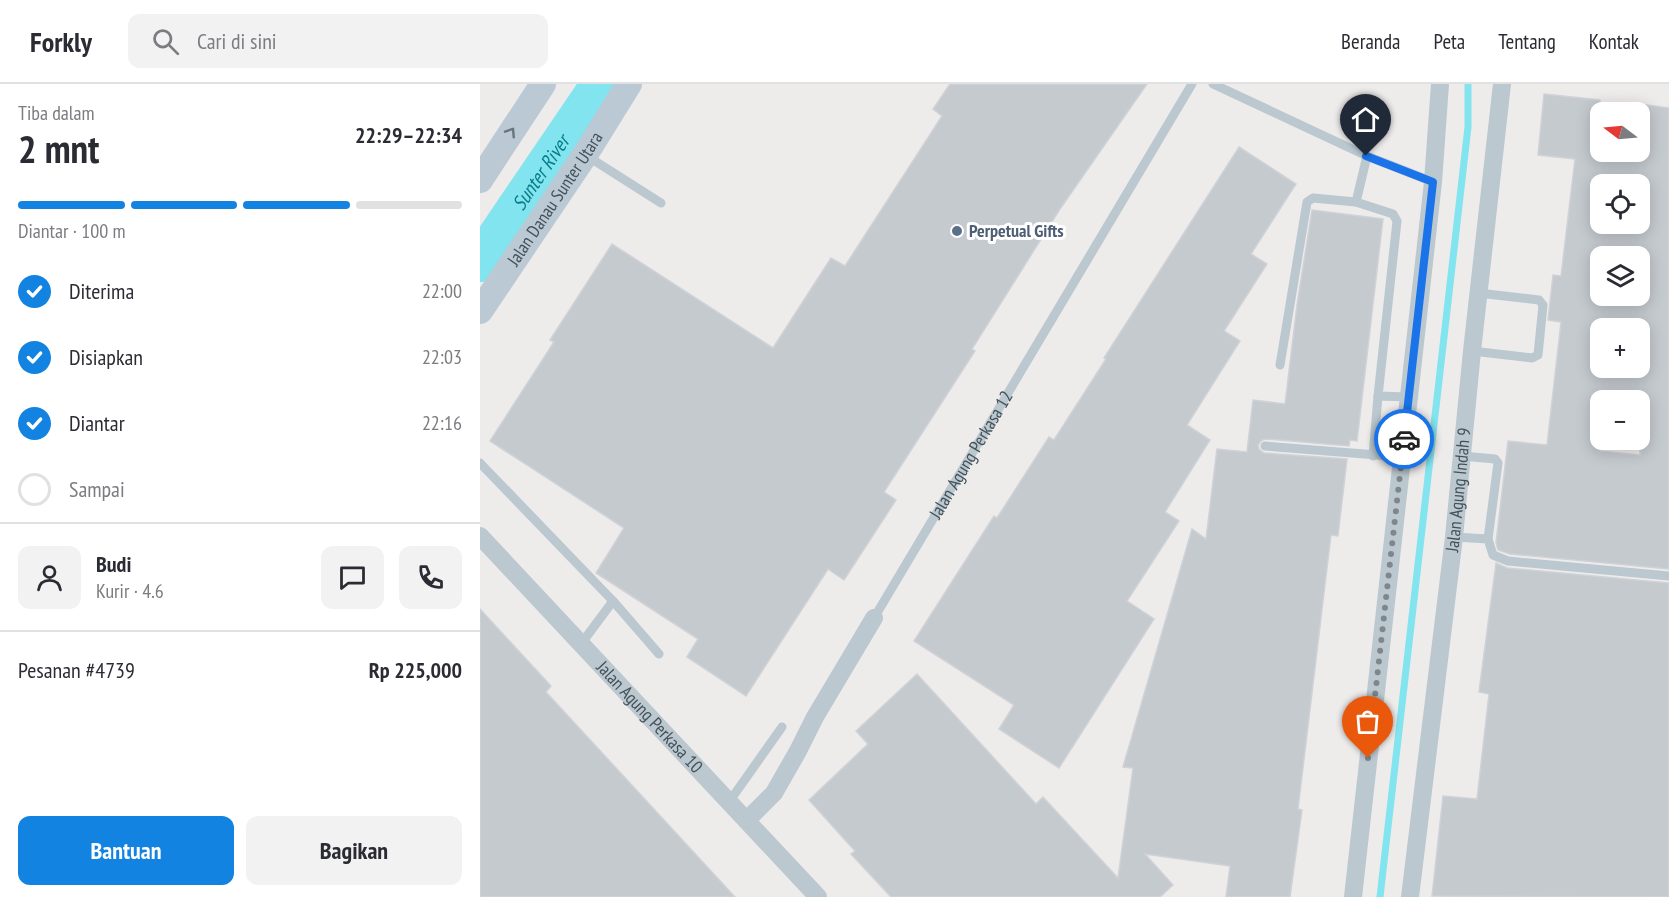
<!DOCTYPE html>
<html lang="id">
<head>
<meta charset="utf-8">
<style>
  :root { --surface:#fff; --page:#f2f2f3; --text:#2b2b33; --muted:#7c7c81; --line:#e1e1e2; --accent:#1283e1 }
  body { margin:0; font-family:"PT Sans Narrow",sans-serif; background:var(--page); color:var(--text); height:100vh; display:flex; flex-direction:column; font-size:22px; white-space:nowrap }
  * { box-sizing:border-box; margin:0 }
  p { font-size:20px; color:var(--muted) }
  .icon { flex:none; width:33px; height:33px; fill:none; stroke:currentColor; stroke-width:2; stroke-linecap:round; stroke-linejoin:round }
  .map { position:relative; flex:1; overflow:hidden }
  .panel { display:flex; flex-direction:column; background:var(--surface); width:480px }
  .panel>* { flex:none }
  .needle { width:39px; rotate:286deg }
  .tools { position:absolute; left:1110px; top:18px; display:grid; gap:12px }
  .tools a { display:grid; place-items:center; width:60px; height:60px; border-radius:12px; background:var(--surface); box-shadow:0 3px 15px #0003; font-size:30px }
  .pin { position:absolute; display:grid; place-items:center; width:51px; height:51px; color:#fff; margin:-62px -26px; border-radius:50% 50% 50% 0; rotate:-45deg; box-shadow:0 0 6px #0007 }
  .pin .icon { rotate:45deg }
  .courier { position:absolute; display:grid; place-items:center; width:60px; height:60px; margin:-30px; border:4px solid #1a73e8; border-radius:50%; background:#fff; color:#222; box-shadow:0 2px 8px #0007 }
  .headline em { font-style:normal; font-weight:600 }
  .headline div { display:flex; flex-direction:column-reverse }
  .headline { display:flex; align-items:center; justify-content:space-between; height:102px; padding:0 18px }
  h1 { font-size:39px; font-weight:600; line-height:45px }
  .bar { display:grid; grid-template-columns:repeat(4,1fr); gap:9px 6px; align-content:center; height:72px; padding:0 18px }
  .bar i { height:8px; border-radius:4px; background:var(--line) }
  .bar .active { background:var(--accent) }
  .bar p { grid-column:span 4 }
  .line { display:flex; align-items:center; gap:15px; padding:0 18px; border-top:2px solid var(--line) }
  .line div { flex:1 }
  .round { display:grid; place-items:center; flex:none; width:63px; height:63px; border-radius:12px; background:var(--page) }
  ol { padding:0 18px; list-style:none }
  li { display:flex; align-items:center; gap:18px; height:66px }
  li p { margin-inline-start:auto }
  li .icon { padding:6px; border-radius:50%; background:var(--accent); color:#fff; stroke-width:4 }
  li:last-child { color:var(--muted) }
  li i { width:33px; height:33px; border:3px solid var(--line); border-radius:50% }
  .action { display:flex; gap:12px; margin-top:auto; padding:12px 18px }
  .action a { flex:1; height:69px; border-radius:12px; background:var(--accent); color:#fff; font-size:24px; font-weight:600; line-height:69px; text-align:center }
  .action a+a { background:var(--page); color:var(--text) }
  header { display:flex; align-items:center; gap:36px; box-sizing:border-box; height:84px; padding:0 30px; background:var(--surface); border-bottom:2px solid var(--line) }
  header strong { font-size:28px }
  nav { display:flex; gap:33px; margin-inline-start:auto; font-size:21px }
  .search { width:420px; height:54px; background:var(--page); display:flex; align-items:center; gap:15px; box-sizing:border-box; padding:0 21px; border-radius:12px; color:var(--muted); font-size:22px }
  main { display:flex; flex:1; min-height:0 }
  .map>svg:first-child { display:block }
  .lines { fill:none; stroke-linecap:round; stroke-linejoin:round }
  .stream { stroke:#81e4ee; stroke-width:7 }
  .river { stroke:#81e4ee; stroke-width:40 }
  .building { fill:#c5cacf; stroke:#cfd2d7; stroke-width:1.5; fill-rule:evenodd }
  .lane { stroke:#bbc8cf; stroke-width:9 }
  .street { stroke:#bbc8cf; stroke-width:18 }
  .secondary { stroke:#bac9d4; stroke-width:26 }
  .oneway { stroke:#67757e }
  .done { stroke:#7f878c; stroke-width:6; stroke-dasharray:0 10.8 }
  .route { stroke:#1a73e8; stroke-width:8 }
  .service-dot { fill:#5c6f8a; stroke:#fff; stroke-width:2 }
  .labels { text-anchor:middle; stroke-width:6; stroke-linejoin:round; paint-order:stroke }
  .street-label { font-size:18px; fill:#435159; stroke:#fff }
  .service-label { font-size:18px; font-weight:bold; fill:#4e5e75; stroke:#fff; text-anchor:start }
  .water-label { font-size:20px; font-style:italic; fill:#097d8a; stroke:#fff }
</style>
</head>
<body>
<header>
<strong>Forkly</strong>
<div class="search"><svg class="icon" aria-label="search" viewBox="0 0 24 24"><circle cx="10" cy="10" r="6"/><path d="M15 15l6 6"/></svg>Cari di sini</div>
<nav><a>Beranda</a><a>Peta</a><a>Tentang</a><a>Kontak</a></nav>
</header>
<main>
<section class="panel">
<div class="headline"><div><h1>2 mnt</h1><p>Tiba dalam</p></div><em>22:29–22:34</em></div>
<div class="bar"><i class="active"></i><i class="active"></i><i class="active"></i><i></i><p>Diantar · 100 m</p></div>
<ol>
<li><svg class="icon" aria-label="check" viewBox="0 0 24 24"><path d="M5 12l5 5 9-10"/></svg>Diterima<p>22:00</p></li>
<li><svg class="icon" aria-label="check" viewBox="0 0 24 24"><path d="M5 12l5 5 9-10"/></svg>Disiapkan<p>22:03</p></li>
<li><svg class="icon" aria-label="check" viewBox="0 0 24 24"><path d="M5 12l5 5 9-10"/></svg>Diantar<p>22:16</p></li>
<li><i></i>Sampai</li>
</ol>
<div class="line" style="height:108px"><a class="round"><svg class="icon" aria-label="person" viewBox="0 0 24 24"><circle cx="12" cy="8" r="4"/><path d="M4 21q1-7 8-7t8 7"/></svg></a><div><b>Budi</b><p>Kurir · 4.6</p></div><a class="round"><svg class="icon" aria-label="chat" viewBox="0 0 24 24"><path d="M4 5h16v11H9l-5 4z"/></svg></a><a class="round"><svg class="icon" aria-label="phone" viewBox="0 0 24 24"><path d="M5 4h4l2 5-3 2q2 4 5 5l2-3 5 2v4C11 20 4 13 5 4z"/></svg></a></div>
<div class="line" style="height:78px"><div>Pesanan #4739</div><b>Rp 225,000</b></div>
<div class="action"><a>Bantuan</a><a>Bagikan</a></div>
</section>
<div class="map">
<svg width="1189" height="813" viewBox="0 0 1189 813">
  <rect width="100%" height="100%" fill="#eeebeb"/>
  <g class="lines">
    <!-- stream -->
    <path class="stream" d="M900 813 988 43V0"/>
    <!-- river -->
    <path class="river" id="s1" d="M0 178 121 0"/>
  </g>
  <!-- building -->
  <g class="building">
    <path d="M470 0H667L580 125 492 265 495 267 404 408 416 416 364 496 348 485 266 612 207 573 218 555 116 489 144 444 10 357 74 258 70 256 132 160 293 264 351 174 365 182 462 32 453 25Z"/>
    <path d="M1064 10 1120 16V68H1160V20L1189 24V485L1030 470 1018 466 1016 459 1028 357 1067 361 1081 238 1068 236 1073 191 1081 192 1095 75 1058 71ZM1120 100H1160V140H1120ZM1120 172H1160V212H1120ZM1120 244H1160V284H1120ZM1120 316H1160V371L1120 367Z"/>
    <path d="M759 63 816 100 771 170 787 180 744 247 760 257 707 341 730 356 685 428 699 437 647 517 674 535 579 684 519 645 534 621 434 557 514 432 517 434 569 353 574 356 626 275 624 274Z"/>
    <path d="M832 126 903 135 877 357 870 356 869 362 786 355 782 356 778 361 779 365 784 369 867 375 858 452 851 451 818 725 822 726 810 813H746L750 782 665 770 693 801 680 813H411L371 770 375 767 329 716 388 660 376 647 437 590 556 720 563 713 638 794 653 684 643 683 712 445 726 455 737 365 767 368 773 316 805 320 817 221Z"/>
    <path d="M1016 479 1027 484 1189 499V813L952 812 963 712 997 715 1009 610 999 608Z"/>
    <path d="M0 525 71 602 66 608 255 813H0Z"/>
  </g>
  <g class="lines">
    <!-- lane -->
    <g class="lane">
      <path d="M733 0 887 72 953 98"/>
      <path d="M107 72 181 119"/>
      <path d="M887 72 876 118 913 130 917 137 898 312 929 313"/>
      <path d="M992 267 1052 274 1058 271 1063 221 1059 216 998 209"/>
      <path d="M800 281 827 118 833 114 876 118"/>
      <path d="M785 362 922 373"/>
      <path d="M893 372 898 312"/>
      <path d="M982 372 1015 375 1018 379 1008 455"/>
      <path d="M0 379 133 517 179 570"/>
      <path d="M974 453 1008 455 1013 471 1028 477 1189 492"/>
      <path id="s2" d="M394 534 712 0"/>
      <path d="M101 560 133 517"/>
      <path d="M249 718 302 643"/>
    </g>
    <!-- street -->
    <g class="street">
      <path id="s3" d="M0 452 338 813"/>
      <path d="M267 736 294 709 318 667 335 633 394 534"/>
      <path d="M873 813 953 98 960 0"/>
      <path id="s4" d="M930 813 974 453 992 267 1022 0"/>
    </g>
    <!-- secondary -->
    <g class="secondary">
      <path d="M0 96 63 0"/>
      <path id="s5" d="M0 227 105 71 149 0"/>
    </g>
  </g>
  <!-- one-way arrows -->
  <defs><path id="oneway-chevron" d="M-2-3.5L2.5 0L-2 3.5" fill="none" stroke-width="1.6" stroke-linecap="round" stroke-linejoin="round" transform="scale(1.5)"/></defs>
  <use class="oneway" href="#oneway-chevron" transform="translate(31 48) rotate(-57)"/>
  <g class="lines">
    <!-- done -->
    <path class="done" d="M888 674 924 355"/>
    <!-- route -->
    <path class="route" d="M886 72 953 98 924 355"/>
  </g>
  <!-- markers -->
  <circle class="service-dot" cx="477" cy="147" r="6"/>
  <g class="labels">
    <!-- street labels -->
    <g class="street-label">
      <text dy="6" stroke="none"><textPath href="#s5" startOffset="135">Jalan Danau Sunter Utara</textPath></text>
      <text dy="6" stroke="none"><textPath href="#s2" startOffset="190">Jalan Agung Perkasa 12</textPath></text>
      <text dy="6" stroke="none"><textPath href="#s4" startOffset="410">Jalan Agung Indah 9</textPath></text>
      <text dy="6" stroke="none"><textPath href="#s3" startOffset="248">Jalan Agung Perkasa 10</textPath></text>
    </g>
    <!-- service labels -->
    <g class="service-label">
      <text x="489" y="153">Perpetual Gifts</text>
    </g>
    <!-- water labels -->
    <g class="water-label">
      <text dy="7" stroke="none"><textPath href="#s1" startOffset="108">Sunter River</textPath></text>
    </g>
  </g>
</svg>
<div class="tools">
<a><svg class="needle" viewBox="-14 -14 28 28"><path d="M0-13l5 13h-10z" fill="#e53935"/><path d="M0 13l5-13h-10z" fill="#7c7c81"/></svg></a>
<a><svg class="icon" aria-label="locate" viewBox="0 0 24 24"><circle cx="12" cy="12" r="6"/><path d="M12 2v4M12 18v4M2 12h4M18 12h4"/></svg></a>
<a><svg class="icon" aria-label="layers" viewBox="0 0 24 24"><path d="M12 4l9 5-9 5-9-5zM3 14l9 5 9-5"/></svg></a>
<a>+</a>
<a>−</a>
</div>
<div class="pin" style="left:888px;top:674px;background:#ea580c"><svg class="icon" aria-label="bag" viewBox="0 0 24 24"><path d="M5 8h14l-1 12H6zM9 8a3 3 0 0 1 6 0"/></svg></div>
<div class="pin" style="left:886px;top:72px;background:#1f2937"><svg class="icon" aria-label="home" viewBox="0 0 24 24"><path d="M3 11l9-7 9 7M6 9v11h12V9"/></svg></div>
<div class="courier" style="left:924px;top:355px"><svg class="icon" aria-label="car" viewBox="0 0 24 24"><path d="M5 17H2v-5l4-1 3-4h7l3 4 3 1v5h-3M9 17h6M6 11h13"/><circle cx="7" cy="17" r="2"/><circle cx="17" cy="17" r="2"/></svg></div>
</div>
</main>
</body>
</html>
